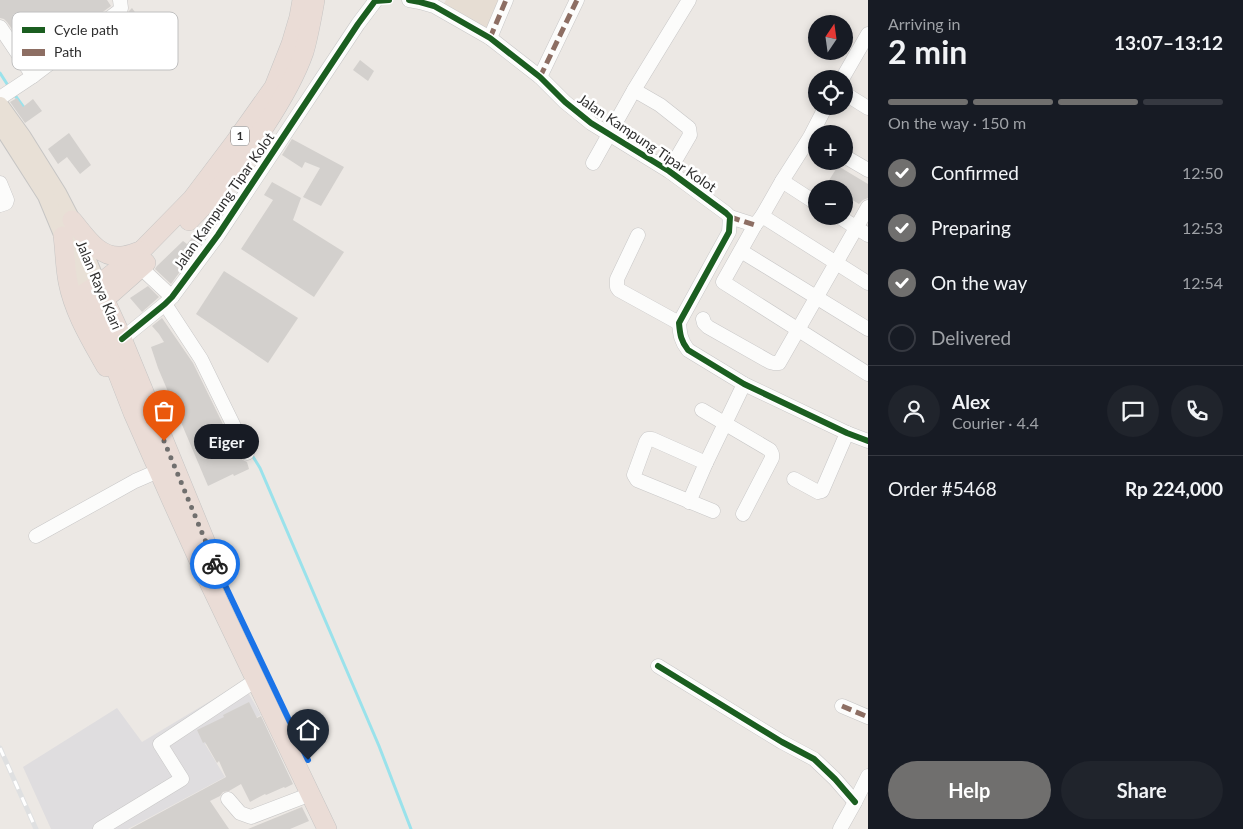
<!DOCTYPE html>
<html lang="en">
<head>
<meta charset="utf-8">
<style>
  :root { --surface:#171b24; --page:#20242c; --text:#f1f3f6; --muted:#9ea1a6; --line:#363941; --accent:#706f6e }
  body { margin:0; font-family:Lato,sans-serif; background:var(--page); color:var(--text); height:100vh; display:flex; flex-direction:column; font-size:19px; white-space:nowrap }
  * { box-sizing:border-box; margin:0 }
  p { font-size:16px; color:var(--muted) }
  .icon { flex:none; width:28px; height:28px; fill:none; stroke:currentColor; stroke-width:2; stroke-linecap:round; stroke-linejoin:round }
  .map { position:relative; flex:1; overflow:hidden }
  .sheet { display:flex; flex-direction:column; background:var(--surface); width:375px }
  .sheet>* { flex:none }
  .needle { width:32px; rotate:13deg }
  .buttons { position:absolute; left:808px; top:15px; display:grid; gap:10px }
  .buttons a { display:grid; place-items:center; width:45px; height:45px; border-radius:50%; background:var(--surface); box-shadow:0 2px 8px #0003; font-size:25px }
  .pin { position:absolute; display:grid; place-items:center; width:42px; height:42px; color:#fff; margin:-51px -21px; border-radius:50% 50% 50% 0; rotate:-45deg; box-shadow:0 0 5px #0007 }
  .pin .icon { rotate:45deg }
  .courier { position:absolute; display:grid; place-items:center; width:50px; height:50px; margin:-25px; border:4px solid #1a73e8; border-radius:50%; background:#fff; color:#222; box-shadow:0 1px 6px #0007 }
  .bubble { position:absolute; height:35px; border-radius:18px; background:var(--surface); box-shadow:0 2px 8px #0003; font-size:16px; font-weight:700; line-height:35px; text-align:center }
  .overview em { font-style:normal; font-weight:700 }
  .overview div { display:flex; flex-direction:column-reverse }
  .overview { display:flex; align-items:center; justify-content:space-between; height:85px; padding:0 20px }
  h1 { font-size:32px; font-weight:700; line-height:38px }
  .bar { display:grid; grid-template-columns:repeat(4,1fr); gap:8px 5px; align-content:center; height:60px; padding:0 20px }
  .bar i { height:6px; border-radius:4px; background:var(--line) }
  .bar .active { background:var(--accent) }
  .bar p { grid-column:span 4 }
  .line { display:flex; align-items:center; gap:12px; padding:0 20px; border-top:1px solid var(--line) }
  .line div { flex:1 }
  .round { display:grid; place-items:center; flex:none; width:52px; height:52px; border-radius:26px; background:var(--page) }
  ol { padding:0 20px; list-style:none }
  li { display:flex; align-items:center; gap:15px; height:55px }
  li p { margin-inline-start:auto }
  li .icon { padding:5px; border-radius:50%; background:var(--accent); color:#fff; stroke-width:4 }
  li:last-child { color:var(--muted) }
  li i { width:28px; height:28px; border:2px solid var(--line); border-radius:50% }
  .button { display:flex; gap:10px; margin-top:auto; padding:10px 20px }
  .button a { flex:1; height:58px; border-radius:30px; background:var(--accent); color:#fff; font-size:20px; font-weight:700; line-height:58px; text-align:center }
  .button a+a { background:var(--page); color:var(--text) }
  main { display:flex; flex:1; min-height:0 }
  .map>svg:first-child { display:block }
  .industrial { fill:#dfdddf }
  .education { fill:#e6ddd3 }
  .lines { fill:none; stroke-linecap:round; stroke-linejoin:round }
  .stream { stroke:#9ae2eb; stroke-width:3 }
  .building { fill:#d3d0cd }
  .minor-casing { stroke:#c8c7c7; stroke-width:15 }
  .major-casing { stroke:#c6c5c4; stroke-width:18 }
  .highway-casing { stroke:#c6c5c4; stroke-width:20 }
  .minor { stroke:#fcfcfb; stroke-width:14 }
  .major { stroke:#e8e0d6; stroke-width:16 }
  .highway { stroke:#eadcd6; stroke-width:19 }
  .rail-casing { stroke:#dfe0e1; stroke-width:5 }
  .rail { stroke:#fff; stroke-width:3; stroke-dasharray:9; stroke-linecap:butt }
  .quiet { stroke:#8d6e63; stroke-width:5; stroke-dasharray:10 5; stroke-linecap:butt }
  .cycleway-casing { stroke:#fff; stroke-width:9 }
  .cycleway { stroke:#1b5e20; stroke-width:6 }
  .done { stroke:#706f6e; stroke-width:5; stroke-dasharray:0 9 }
  .route { stroke:#1a73e8; stroke-width:6 }
  .labels { text-anchor:middle; stroke-width:5; stroke-linejoin:round; paint-order:stroke }
  .shield { fill:#fff; stroke:#6d6d6d; stroke-width:1 }
  .shield-label { font-size:12px; font-weight:bold; fill:#2e2e2e }
  .street-label { font-size:14px; fill:#2e2e2e; stroke:#fff }
  .key { fill:#fff; stroke:#c0c0c0; stroke-width:1 }
  .key-label { font-size:14px; fill:#2e2e2e }
</style>
</head>
<body>
<main>
<div class="map">
<svg width="868" height="829" viewBox="0 0 868 829">
  <rect width="100%" height="100%" fill="#ece8e4"/>
  <!-- industrial -->
  <path class="industrial" d="M242 682 261 715 205 744 225 777 128 829H51L23 767 117 708 142 742Z"/>
  <!-- education -->
  <path class="education" d="M446 0H504L488 34 441 9Z"/>
  <g class="lines">
    <!-- stream -->
    <g class="stream">
      <path d="M0 73 9 87"/>
      <path d="M14 94 25 109"/>
      <path d="M252 455 260 468 379 746 411 829"/>
    </g>
  </g>
  <!-- building -->
  <g class="building">
    <path d="M0 0H107L111 6 65 39 66 40 55 49 34 19 16 31 14 28 12 29 7 22 4 19 0 18Z"/>
    <path d="M132 8 142 22 131 29 130 27 116 36 120 42 109 49 104 41 88 53 85 48 124 18 129 11Z"/>
    <path d="M360 60 374 71 368 81 353 70Z"/>
    <path d="M17 98 23 107 33 99 42 111 25 123 10 102Z"/>
    <path d="M69 133 91 165 80 174 67 157 58 164 48 149Z"/>
    <path d="M292 139 344 167 321 206 303 197 320 168 305 162 302 168 282 155Z"/>
    <path d="M838 166 868 184V198L863 200 859 204 844 195V189H833L826 185Z"/>
    <path d="M272 182 301 198 293 220 344 252 314 297 241 249 273 200 264 195Z"/>
    <path d="M203 224 211 229 171 284 155 269 157 266 183 241 187 244Z"/>
    <path d="M224 271 298 318 268 363 196 314Z"/>
    <path d="M148 286 159 297 142 312 130 298Z"/>
    <path d="M162 318 193 363 239 457 243 460 247 462 249 469 234 476 233 474 208 486 158 368 151 347 164 342 159 334 152 326Z"/>
    <path d="M249 702 257 718 261 716 293 784 285 788 284 787 266 795 265 794 250 802 241 784 229 791 223 792 220 796 210 801 229 829H130L226 777 219 761 217 763 205 742 203 743 197 730 224 717 223 715Z"/>
    <path d="M302 807 309 821 290 829H248Z"/>
  </g>
  <g class="lines">
    <defs>
      <g id="minor">
        <path d="M409 0 420 2 434 6 490 38 540 77 565 102 591 123 669 171 726 213 730 217 729 232 679 323C680 335 681 341 688 350L744 384 847 433 868 441"/>
        <path d="M0 27 33 76"/>
        <path d="M490 38 506 0"/>
        <path d="M540 77 577 0"/>
        <path d="M842 79 868 34"/>
        <path d="M634 90 660 105 689 128 690 135 669 171"/>
        <path d="M844 93 868 108"/>
        <path d="M0 98 33 76 119 11 121 8 120 0"/>
        <path d="M826 106 810 137 782 181 762 216 755 225 723 282 868 374"/>
        <path d="M844 156 868 170"/>
        <path d="M593 163 634 90 689 0"/>
        <path d="M782 181 816 203"/>
        <path d="M0 183 7 200 6 203 0 205"/>
        <path d="M762 216 868 283"/>
        <path d="M838 216 868 235"/>
        <path d="M730 217 755 225"/>
        <path d="M638 235 617 279V287L619 290 679 323"/>
        <path d="M741 251 868 329"/>
        <path d="M141 268 172 297"/>
        <path d="M165 304 201 359 247 453"/>
        <path d="M703 319 704 323 708 327 770 362 774 363H779L868 207"/>
        <path d="M122 339 165 304 172 297 218 235 358 24 376 0"/>
        <path d="M702 410 770 450 772 454V458L743 514"/>
        <path d="M706 463 652 439H648L646 442 634 475 637 480 713 511"/>
        <path d="M794 479 818 492 822 491 847 433"/>
        <path d="M689 502 706 463 744 384"/>
        <path d="M36 536 135 481 158 471"/>
        <path d="M658 666 782 742 814 759 835 779 855 802"/>
        <path d="M842 706 868 717"/>
        <path d="M228 799 240 813 251 817 311 794"/>
        <path d="M100 829 182 779 160 744 256 680"/>
        <path d="M840 829 855 802 868 776"/>
      </g>
      <g id="major">
        <path d="M0 105 23 137 58 193 72 220 98 285"/>
        <path d="M0 124 46 196 86 292"/>
      </g>
      <g id="highway">
        <path d="M302 0 299 17 291 44 274 87 235 142 192 199 141 251 98 285 86 292 133 413 171 499 205 574 327 829"/>
        <path d="M72 220C85 235 98 258 121 256 127 256 134 253 140 251"/>
        <path d="M189 221C218 192 242 160 265 126 280 103 295 78 304 52 309 35 312 17 315 0"/>
        <path d="M63 236C65 251 65 267 68 282 74 313 91 340 106 367"/>
        <path d="M98 285 119 331 215 565"/>
        <path d="M96 304 112 293 146 263"/>
      </g>
    </defs>
    <!-- minor casing -->
    <use href="#minor" class="minor-casing"/>
    <!-- major casing -->
    <use href="#major" class="major-casing"/>
    <!-- highway casing -->
    <use href="#highway" class="highway-casing"/>
    <!-- minor -->
    <use href="#minor" class="minor"/>
    <!-- major -->
    <use href="#major" class="major"/>
    <!-- highway -->
    <use href="#highway" class="highway"/>
    <defs>
      <path id="rail" d="M0 748 36 829"/>
    </defs>
    <!-- rail casing -->
    <use href="#rail" class="rail-casing"/>
    <!-- rail -->
    <use href="#rail" class="rail"/>
    <!-- quiet -->
    <g class="quiet">
      <path d="M490 38 506 0"/>
      <path d="M540 77 577 0"/>
      <path d="M730 217 755 225"/>
      <path d="M842 706 868 717"/>
    </g>
    <defs>
      <g id="cycleway">
        <path d="M409 0 420 2 434 6 490 38 540 77 565 102 591 123 669 171 726 213 730 217 729 232 679 323C680 335 681 341 688 350L744 384 847 433 868 441"/>
        <path d="M122 339 165 304 172 297 218 235 358 24 375 1 389 0"/>
        <path d="M658 666 782 742 814 759 835 779 855 802"/>
      </g>
    </defs>
    <!-- cycleway casing -->
    <use href="#cycleway" class="cycleway-casing"/>
    <!-- cycleway -->
    <use href="#cycleway" class="cycleway"/>
  </g>
  <g class="lines">
    <!-- done -->
    <path class="done" d="M164 441 215 564"/>
    <!-- route -->
    <path class="route" d="M215 564 308 760"/>
  </g>
  <g class="labels">
    <!-- shield labels -->
    <rect class="shield" x="231" y="126.5" width="18" height="19" rx="4"/>
    <g class="shield-label">
      <text x="240" y="140">1</text>
    </g>
    <!-- street labels -->
    <g class="street-label">
      <text transform="translate(647 143) rotate(34)" y="5">Jalan Kampung Tipar Kolot</text>
      <text transform="translate(224 201) rotate(-55)" y="5">Jalan Kampung Tipar Kolot</text>
      <text transform="translate(99 285) rotate(67)" y="5">Jalan Raya Klari</text>
    </g>
  </g>
  <!-- legend -->
  <rect x="12" y="12" width="166" height="58" rx="8" class="key"/>
  <rect x="22" y="27" width="23" height="6" fill="#1b5e20"/>
  <rect x="22" y="49" width="23" height="7" fill="#8d6e63"/>
  <g class="key-label">
    <text x="54" y="35">Cycle path</text>
    <text x="54" y="57">Path</text>
  </g>
</svg>
<div class="buttons">
<a><svg class="needle" viewBox="-14 -14 28 28"><path d="M0-13l5 13h-10z" fill="#e53935"/><path d="M0 13l5-13h-10z" fill="#9ea1a6"/></svg></a>
<a><svg class="icon" aria-label="locate" viewBox="0 0 24 24"><circle cx="12" cy="12" r="6"/><path d="M12 2v4M12 18v4M2 12h4M18 12h4"/></svg></a>
<a>+</a>
<a>−</a>
</div>
<div class="pin" style="left:164px;top:441px;background:#ea580c"><svg class="icon" aria-label="bag" viewBox="0 0 24 24"><path d="M5 8h14l-1 12H6zM9 8a3 3 0 0 1 6 0"/></svg></div>
<div class="pin" style="left:308px;top:760px;background:#1f2937"><svg class="icon" aria-label="home" viewBox="0 0 24 24"><path d="M3 11l9-7 9 7M6 9v11h12V9"/></svg></div>
<div class="courier" style="left:215px;top:564px"><svg class="icon" aria-label="bike" viewBox="0 0 24 24"><circle cx="6" cy="16" r="4"/><circle cx="18" cy="16" r="4"/><path d="M6 16l4-8h5l3 8M10 8l3 8H6M13 5h3"/></svg></div>
<div class="bubble" style="left:194px;top:424px;width:65px">Eiger</div>
</div>
<section class="sheet">
<div class="overview"><div><h1>2 min</h1><p>Arriving in</p></div><em>13:07–13:12</em></div>
<div class="bar"><i class="active"></i><i class="active"></i><i class="active"></i><i></i><p>On the way · 150 m</p></div>
<ol>
<li><svg class="icon" aria-label="check" viewBox="0 0 24 24"><path d="M5 12l5 5 9-10"/></svg>Confirmed<p>12:50</p></li>
<li><svg class="icon" aria-label="check" viewBox="0 0 24 24"><path d="M5 12l5 5 9-10"/></svg>Preparing<p>12:53</p></li>
<li><svg class="icon" aria-label="check" viewBox="0 0 24 24"><path d="M5 12l5 5 9-10"/></svg>On the way<p>12:54</p></li>
<li><i></i>Delivered</li>
</ol>
<div class="line" style="height:90px"><a class="round"><svg class="icon" aria-label="person" viewBox="0 0 24 24"><circle cx="12" cy="8" r="4"/><path d="M4 21q1-7 8-7t8 7"/></svg></a><div><b>Alex</b><p>Courier · 4.4</p></div><a class="round"><svg class="icon" aria-label="chat" viewBox="0 0 24 24"><path d="M4 5h16v11H9l-5 4z"/></svg></a><a class="round"><svg class="icon" aria-label="phone" viewBox="0 0 24 24"><path d="M5 4h4l2 5-3 2q2 4 5 5l2-3 5 2v4C11 20 4 13 5 4z"/></svg></a></div>
<div class="line" style="height:65px"><div>Order #5468</div><b>Rp 224,000</b></div>
<div class="button"><a>Help</a><a>Share</a></div>
</section>
</main>
</body>
</html>
